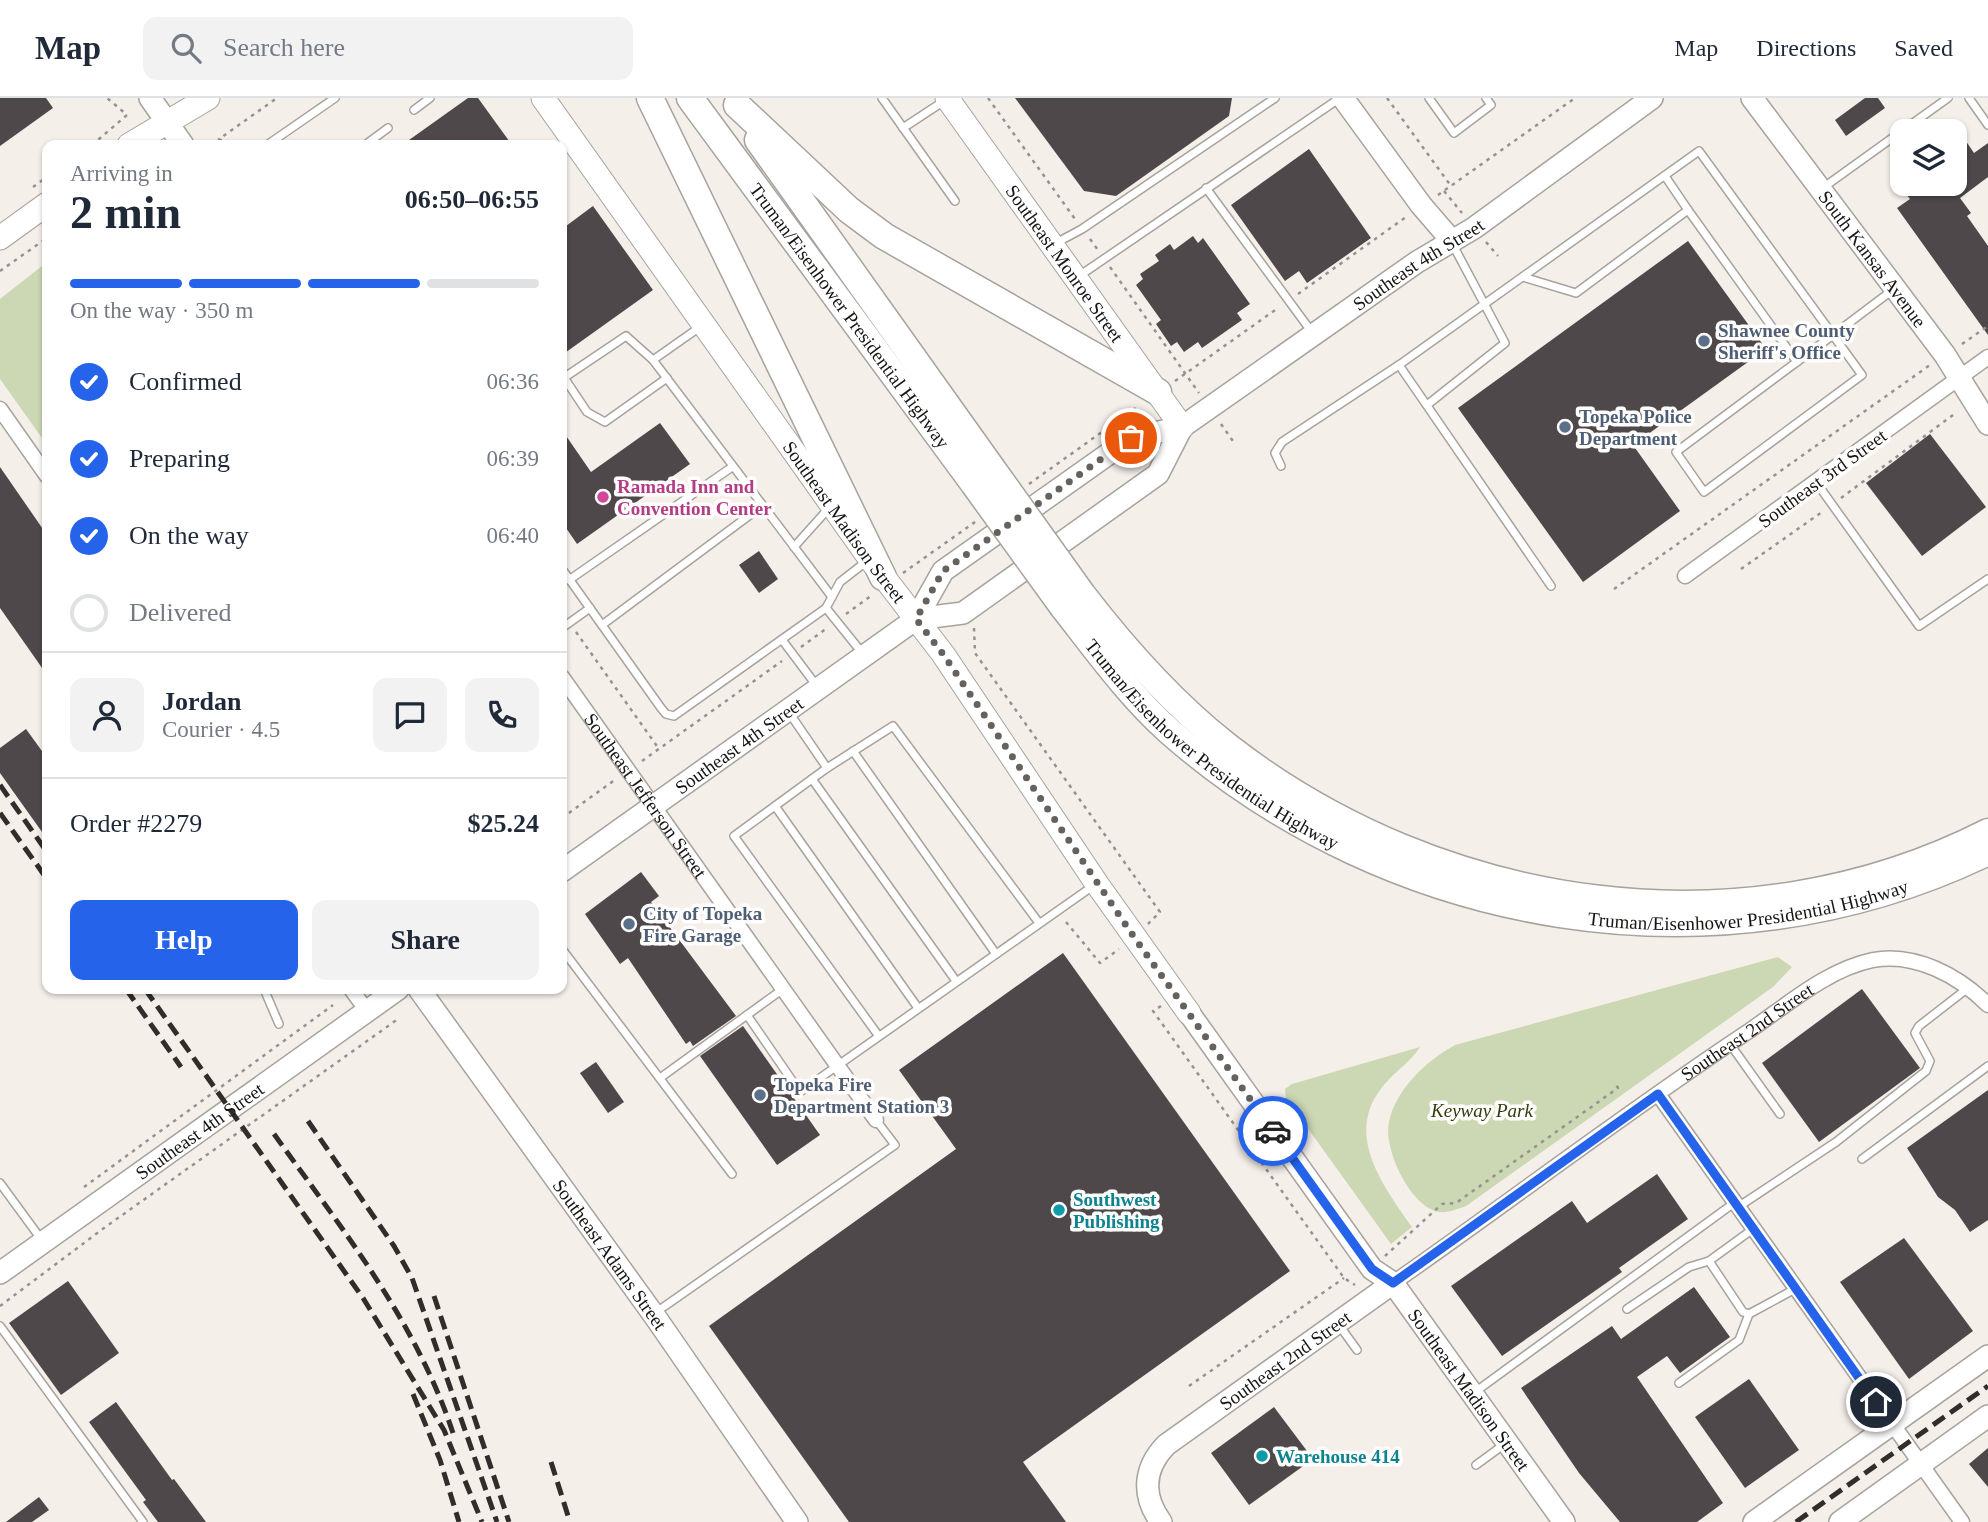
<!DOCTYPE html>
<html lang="en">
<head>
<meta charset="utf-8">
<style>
  :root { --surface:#fff; --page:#f2f2f3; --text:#1f2937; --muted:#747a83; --line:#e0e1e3; --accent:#2563eb }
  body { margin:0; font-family:Georgia,serif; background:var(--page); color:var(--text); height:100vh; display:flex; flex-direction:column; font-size:26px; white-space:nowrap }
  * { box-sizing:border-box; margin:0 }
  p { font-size:23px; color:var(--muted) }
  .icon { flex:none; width:38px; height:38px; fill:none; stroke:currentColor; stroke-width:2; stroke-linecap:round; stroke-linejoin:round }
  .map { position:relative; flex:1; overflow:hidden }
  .panel { position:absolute; left:42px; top:42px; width:525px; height:854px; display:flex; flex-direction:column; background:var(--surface); border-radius:14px; box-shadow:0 2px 5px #0004 }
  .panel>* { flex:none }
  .controls { position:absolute; left:1890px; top:21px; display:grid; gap:14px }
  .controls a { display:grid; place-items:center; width:77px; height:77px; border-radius:14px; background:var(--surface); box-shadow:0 2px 5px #0004; font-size:35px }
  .pin { position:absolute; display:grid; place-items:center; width:60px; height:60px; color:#fff; margin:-30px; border:4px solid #fff; border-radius:50%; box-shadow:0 2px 7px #0007 }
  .courier { position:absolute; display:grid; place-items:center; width:70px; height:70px; margin:-35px; border:5px solid #2563eb; border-radius:50%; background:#fff; color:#222; box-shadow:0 2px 9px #0007 }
  .head em { font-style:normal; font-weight:700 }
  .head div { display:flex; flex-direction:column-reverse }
  .head { display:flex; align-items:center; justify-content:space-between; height:119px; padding:0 28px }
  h1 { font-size:46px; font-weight:700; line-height:52px }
  .bar { display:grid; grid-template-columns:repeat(4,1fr); gap:10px 7px; align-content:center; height:84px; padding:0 28px }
  .bar i { height:9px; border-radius:5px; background:var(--line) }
  .bar .current { background:var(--accent) }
  .bar p { grid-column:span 4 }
  .line { display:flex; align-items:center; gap:18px; padding:0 28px; border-top:2px solid var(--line) }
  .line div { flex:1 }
  .round { display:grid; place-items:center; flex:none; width:74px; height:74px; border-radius:14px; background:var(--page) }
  ol { padding:0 28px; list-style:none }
  li { display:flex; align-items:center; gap:21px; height:77px }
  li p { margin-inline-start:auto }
  li .icon { padding:7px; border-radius:50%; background:var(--accent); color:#fff; stroke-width:4 }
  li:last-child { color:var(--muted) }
  li i { width:38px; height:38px; border:4px solid var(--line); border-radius:50% }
  .cta { display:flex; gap:14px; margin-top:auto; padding:14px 28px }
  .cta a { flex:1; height:80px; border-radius:14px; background:var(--accent); color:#fff; font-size:28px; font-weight:700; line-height:80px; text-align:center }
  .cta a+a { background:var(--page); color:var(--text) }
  header { display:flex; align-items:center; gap:42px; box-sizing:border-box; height:98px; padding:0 35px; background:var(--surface); border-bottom:2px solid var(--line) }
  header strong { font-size:33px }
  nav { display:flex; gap:38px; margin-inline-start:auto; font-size:24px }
  .search { width:490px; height:63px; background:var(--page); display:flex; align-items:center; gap:18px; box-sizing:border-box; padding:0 24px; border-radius:14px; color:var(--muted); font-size:26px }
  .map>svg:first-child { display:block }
  .green { fill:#ccd7b3 }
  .building { fill:#4e484b }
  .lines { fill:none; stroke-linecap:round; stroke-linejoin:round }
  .lane-casing { stroke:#a8a29d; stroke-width:10 }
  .street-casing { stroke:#a8a29d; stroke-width:17 }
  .secondary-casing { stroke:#a8a29d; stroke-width:24 }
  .primary-casing { stroke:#a8a29d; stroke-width:25 }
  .highway-casing { stroke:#a8a29d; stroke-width:29 }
  .path { stroke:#96928e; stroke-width:2.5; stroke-dasharray:3.5 5; stroke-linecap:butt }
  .lane { stroke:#fff; stroke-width:7 }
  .street { stroke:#fff; stroke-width:14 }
  .secondary { stroke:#fff; stroke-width:21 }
  .primary { stroke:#fff; stroke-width:23 }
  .highway { stroke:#fff; stroke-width:26 }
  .rail { stroke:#302d2b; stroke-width:5; stroke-dasharray:14 7; stroke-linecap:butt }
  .highway-bridge-casing { stroke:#a8a29d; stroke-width:29; stroke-linecap:butt }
  .highway-bridge { stroke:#fff; stroke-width:26 }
  .done { stroke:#65615e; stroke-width:7; stroke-dasharray:0 12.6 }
  .route { stroke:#2563eb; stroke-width:9 }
  .service-dot { fill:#5c6f8a; stroke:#fefdfc; stroke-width:2.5 }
  .hotel-dot { fill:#d1479c; stroke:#fefdfc; stroke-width:2.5 }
  .culture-dot { fill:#0f9aa8; stroke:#fefdfc; stroke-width:2.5 }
  .labels { text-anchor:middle; stroke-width:7; stroke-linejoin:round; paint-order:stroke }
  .street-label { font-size:19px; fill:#171513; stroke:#fefdfc }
  .service-label { font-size:19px; font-weight:bold; fill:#4e5e75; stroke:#fefdfc; text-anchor:start }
  .hotel-label { font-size:19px; font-weight:bold; fill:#b23c85; stroke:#fefdfc; text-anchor:start }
  .park-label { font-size:19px; font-style:italic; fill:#323b0e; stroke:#fefdfc }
  .culture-label { font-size:19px; font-weight:bold; fill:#0d838f; stroke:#fefdfc; text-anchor:start }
</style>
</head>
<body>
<header>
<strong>Map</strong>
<div class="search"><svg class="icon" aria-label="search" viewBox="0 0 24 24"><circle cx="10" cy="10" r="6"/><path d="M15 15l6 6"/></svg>Search here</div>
<nav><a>Map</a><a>Directions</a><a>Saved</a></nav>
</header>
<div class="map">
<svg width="1988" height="1424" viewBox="0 0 1988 1424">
  <rect width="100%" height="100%" fill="#f5efea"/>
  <!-- green -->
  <g class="green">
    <path d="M47 164V347L0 281V201Z"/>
    <path d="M1778 859 1792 869 1773 889 1466 1108C1458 1111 1448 1115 1439 1114 1410 1109 1383 1050 1389 1024 1396 991 1426 963 1455 947Z"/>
    <path d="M1420 949C1410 965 1391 976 1380 992 1345 1039 1385 1090 1412 1129L1391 1146 1286 1000 1285 991 1292 986Z"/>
  </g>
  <!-- building -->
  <g class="building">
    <path d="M0 0H46L53 10 0 48Z"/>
    <path d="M468 0H478L512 47H402Z"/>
    <path d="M1015 0H1232L1229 18 1116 98 1084 93Z"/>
    <path d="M1865 0H1878L1885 10 1846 38 1835 22Z"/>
    <path d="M1955 27 1974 55 1988 45V79L1960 100 1971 115 1967 118 1988 148V237L1897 110 1910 101 1898 86H1955Z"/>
    <path d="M1309 51 1371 140 1307 185 1299 173 1285 183 1231 107Z"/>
    <path d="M593 108 653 192 562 257V131Z"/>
    <path d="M1193 138 1198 145 1203 140 1250 206 1237 215 1242 222 1202 250 1198 244 1184 254 1177 244 1171 248 1156 226 1161 222 1136 187 1143 181 1140 176 1159 163 1155 157 1170 146 1174 152Z"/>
    <path d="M1688 143 1766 251 1633 347 1680 413 1583 484 1458 310Z"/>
    <path d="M660 325 690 366 577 446 562 424V332L591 374Z"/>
    <path d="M1930 336 1986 409 1922 458 1866 385Z"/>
    <path d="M0 369 47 437V577L0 510Z"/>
    <path d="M759 453 778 481 759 495 739 467Z"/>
    <path d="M26 631 47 660V741L0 675V650Z"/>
    <path d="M641 774 659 798 651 804 736 918 693 948 690 943 686 946 628 860 620 866 585 816Z"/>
    <path d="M1063 855 1290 1173 1023 1364 1066 1424H849L709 1228 956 1051 899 972Z"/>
    <path d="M1862 891 1920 970 1819 1044 1762 965Z"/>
    <path d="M743 928 820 1037 777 1067 700 958Z"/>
    <path d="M596 964 624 1004 608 1015 580 975Z"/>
    <path d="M1988 992V1122L1970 1134 1955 1112 1938 1099 1907 1050Z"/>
    <path d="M1657 1076 1688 1121 1619 1170 1622 1174 1502 1258 1451 1188 1572 1103 1587 1125Z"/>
    <path d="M1904 1140 1973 1233 1909 1281 1840 1184Z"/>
    <path d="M68 1183 119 1255 61 1297 9 1225Z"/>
    <path d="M1694 1189 1730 1239 1680 1275 1667 1258 1637 1279 1723 1405 1697 1424H1620L1579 1375 1521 1290 1612 1228 1621 1241Z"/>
    <path d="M1749 1281 1799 1352 1745 1390 1695 1319Z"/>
    <path d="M116 1304 172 1382 174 1381 206 1424H158L143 1404 146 1402 89 1324Z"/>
    <path d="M1274 1309 1313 1361 1249 1407 1211 1355Z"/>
    <path d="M1988 1350V1389L1969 1366Z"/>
    <path d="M39 1399 49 1412 32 1424H6Z"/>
  </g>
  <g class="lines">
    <defs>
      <g id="lane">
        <path d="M882 0 955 103"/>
        <path d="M1429 0 1454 35 1491 7 1486 0"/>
        <path d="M1969 0 1988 27"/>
        <path d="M414 12 430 0"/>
        <path d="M903 30 944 3"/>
        <path d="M267 47 335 0"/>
        <path d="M365 47 388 30"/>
        <path d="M1665 78 1688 112"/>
        <path d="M1824 89 1948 0"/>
        <path d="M1206 90 1311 233"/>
        <path d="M1056 145 1082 131 1275 0"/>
        <path d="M1079 178 1340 0"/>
        <path d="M1523 179 1576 195 1688 112 1797 264"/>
        <path d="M700 229 653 262 832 499"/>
        <path d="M1399 267 1551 488"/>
        <path d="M562 281 626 238 653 262"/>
        <path d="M565 281 587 314 605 324 667 280"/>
        <path d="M1427 307 1505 245 1453 147"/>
        <path d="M1281 368 1275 355 1282 344 1399 267 1699 53 1862 277 1704 394 1676 354 1833 237 1894 191"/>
        <path d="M1816 384 1919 528 1988 481"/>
        <path d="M794 449 829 410"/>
        <path d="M562 471 661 610 666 616 674 618 826 510 840 484 867 463"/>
        <path d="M569 482 732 369"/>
        <path d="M826 510 863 556"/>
        <path d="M602 527 762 408"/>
        <path d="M562 530 590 510"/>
        <path d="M783 543 816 587"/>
        <path d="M788 613 827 670 893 628 1039 825"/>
        <path d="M853 653 996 856"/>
        <path d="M827 670 734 738 878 937"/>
        <path d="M812 681 956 883"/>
        <path d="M775 708 918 910"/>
        <path d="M562 851 732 1076"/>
        <path d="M264 891 279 926"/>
        <path d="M747 917 800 994 1093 788"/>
        <path d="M1730 946 1780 1016"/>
        <path d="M660 980 783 891"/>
        <path d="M1862 1061 1988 968"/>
        <path d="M0 1085 41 1141"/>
        <path d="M1738 1109 1836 1044 1926 973 1930 963 1915 935 1919 928 1968 890"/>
        <path d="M1709 1163 1743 1214 1749 1216 1795 1191"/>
        <path d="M1627 1211 1689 1169 1709 1163 1753 1131"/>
        <path d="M655 1215 895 1047 876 1022"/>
        <path d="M1339 1227 1357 1252"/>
        <path d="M0 1228 143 1424"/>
        <path d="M1679 1285 1739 1242 1749 1216"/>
        <path d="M1475 1294 1734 1105"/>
        <path d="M1476 1367 1506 1345"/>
      </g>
      <g id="street">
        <path d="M0 311 47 378"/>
        <path d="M1685 478 1988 259"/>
        <path id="s1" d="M562 579 876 1022"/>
        <path d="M351 891 367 913"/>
        <path d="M1658 996 1962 1424"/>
        <path id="s2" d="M1393 1185C1512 1102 1628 1013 1749 933 1787 907 1828 871 1873 862 1915 854 1959 878 1988 907"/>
      </g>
      <g id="secondary">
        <path d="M150 0 183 47"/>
        <path d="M1343 0 1421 107 1452 143"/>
        <path id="s3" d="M1752 0 1945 257 1988 326"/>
        <path d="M916 521 963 515 1158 376 1182 329"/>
        <path id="s4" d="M562 773 916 521 943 473 1131 340 1182 329 1417 164 1474 130 1652 0"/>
        <path id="s5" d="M419 891 656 1220 797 1424"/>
        <path id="s6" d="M1189 915 1372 1171 1393 1185 1564 1424"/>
        <path id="s7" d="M0 1175 398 891"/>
        <path id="s8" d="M1161 1424C1142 1398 1143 1371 1166 1347L1393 1185"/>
        <path d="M1754 1424 1988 1258"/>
        <path d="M1840 1424 1988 1318"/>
      </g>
      <g id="primary">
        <path id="s9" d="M543 0 870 461 943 556 1097 786 1189 915"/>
        <path id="s10" d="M947 0 1182 329"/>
        <path d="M129 47 208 0"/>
        <path d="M0 140 47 106"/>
      </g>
      <g id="highway">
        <path d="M650 0 883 479"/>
        <path id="s11" d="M690 0 974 386"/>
        <path d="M737 7 849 112 884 138 1158 294"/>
        <path d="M758 42 991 369"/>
        <path d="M1082 496C1125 552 1171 604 1227 648 1442 815 1742 859 1988 734"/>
        <path id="s12" d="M1063 509C1097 552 1128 596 1169 633 1391 829 1718 885 1988 754"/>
      </g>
    </defs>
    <!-- lane casing -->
    <use href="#lane" class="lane-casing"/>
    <!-- street casing -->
    <use href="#street" class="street-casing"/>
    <!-- secondary casing -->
    <use href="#secondary" class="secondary-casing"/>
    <!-- primary casing -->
    <use href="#primary" class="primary-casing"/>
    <!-- highway casing -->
    <use href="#highway" class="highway-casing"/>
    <!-- path -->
    <g class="path">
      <path d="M988 0 1075 121"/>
      <path d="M1387 0 1451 88"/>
      <path d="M92 47 127 17 107 0"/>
      <path d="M229 47 219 41 277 0"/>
      <path d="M33 89 47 79"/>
      <path d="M1444 93 1462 115"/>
      <path d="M1438 97 1575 0"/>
      <path d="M1090 141 1098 152"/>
      <path d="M1486 144 1498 158"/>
      <path d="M1110 169 1199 295"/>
      <path d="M0 173 47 140"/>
      <path d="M1298 196 1406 119"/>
      <path d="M1962 246 1988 228"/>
      <path d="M1175 283 1278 210"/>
      <path d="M1221 326 1235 346"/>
      <path d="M1029 386 1137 309"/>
      <path d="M1841 400 1957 314"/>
      <path d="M1741 471 1822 414"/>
      <path d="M903 475 975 424"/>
      <path d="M1614 491 1930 267"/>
      <path d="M846 516 872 497"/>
      <path d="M974 530 975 555 1160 814 1148 826"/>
      <path d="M576 534 659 651"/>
      <path d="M801 549 827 530"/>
      <path d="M642 663 782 563"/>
      <path d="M562 720 616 681"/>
      <path d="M1066 824 1100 865 1119 851"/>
      <path d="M1161 908 1153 913 1344 1180 1355 1187"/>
      <path d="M84 1089 333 907"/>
      <path d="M1385 1158 1442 1106 1456 1105 1618 990 1614 984"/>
      <path d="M0 1208 104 1130 398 921"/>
      <path d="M1189 1288 1344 1180"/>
    </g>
    <!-- lane -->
    <use href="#lane" class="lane"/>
    <!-- street -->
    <use href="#street" class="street"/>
    <!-- secondary -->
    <use href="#secondary" class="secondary"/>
    <!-- primary -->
    <use href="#primary" class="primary"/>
    <!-- highway -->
    <use href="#highway" class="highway"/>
    <!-- rail -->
    <g class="rail">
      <path d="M0 687 47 754"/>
      <path d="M0 715 47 781"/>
      <path d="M126 891 181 969"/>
      <path d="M145 891 363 1200 444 1332 482 1424"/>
      <path d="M308 1023 394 1148 412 1180 497 1424"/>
      <path d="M274 1036C342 1131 416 1223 453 1335"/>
      <path d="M434 1198 509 1424"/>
      <path d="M413 1296 440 1362 459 1424"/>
      <path d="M551 1364 570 1424"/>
      <path d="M1796 1424 1988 1288"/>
    </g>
    <defs>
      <g id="highway-bridge">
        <path d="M991 369 1082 496"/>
        <path d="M974 386 1063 509"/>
      </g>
    </defs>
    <!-- highway-bridge casing -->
    <use href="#highway-bridge" class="highway-bridge-casing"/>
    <!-- highway-bridge -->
    <use href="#highway-bridge" class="highway-bridge"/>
  </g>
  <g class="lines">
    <!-- done -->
    <path class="done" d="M1131 340 943 473 916 521 943 556 1134 839 1273 1033"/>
    <!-- route -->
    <path class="route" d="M1273 1033 1372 1171 1393 1185 1658 996 1876 1304"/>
  </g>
  <!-- markers -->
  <g class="service-dot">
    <circle cx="1704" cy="243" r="7"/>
    <circle cx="1565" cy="329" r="7"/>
    <circle cx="629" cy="826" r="7"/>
    <circle cx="760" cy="997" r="7"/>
  </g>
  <circle class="hotel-dot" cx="603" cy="399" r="7"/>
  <g class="culture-dot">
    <circle cx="1059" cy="1112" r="7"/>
    <circle cx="1262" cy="1358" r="7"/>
  </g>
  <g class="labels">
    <!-- street labels -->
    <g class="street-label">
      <text dy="7" stroke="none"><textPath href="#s3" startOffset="201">South Kansas Avenue</textPath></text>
      <text dy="7" stroke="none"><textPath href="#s10" startOffset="203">Southeast Monroe Street</textPath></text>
      <text dy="7" stroke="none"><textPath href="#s4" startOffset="1059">Southeast 4th Street</textPath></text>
      <text dy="7" stroke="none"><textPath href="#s11" startOffset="270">Truman/Eisenhower Presidential Highway</textPath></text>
      <text transform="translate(1822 380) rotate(-36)" y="7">Southeast 3rd Street</text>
      <text dy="7" stroke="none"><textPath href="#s9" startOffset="520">Southeast Madison Street</textPath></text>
      <text dy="7" stroke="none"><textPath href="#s12" startOffset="205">Truman/Eisenhower Presidential Highway</textPath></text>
      <text dy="7" stroke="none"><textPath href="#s4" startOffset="217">Southeast 4th Street</textPath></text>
      <text dy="7" stroke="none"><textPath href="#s1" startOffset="145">Southeast Jefferson Street</textPath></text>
      <text dy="7" stroke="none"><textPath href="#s12" startOffset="791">Truman/Eisenhower Presidential Highway</textPath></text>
      <text dy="7" stroke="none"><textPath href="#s2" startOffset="434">Southeast 2nd Street</textPath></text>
      <text dy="7" stroke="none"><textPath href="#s7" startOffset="245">Southeast 4th Street</textPath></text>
      <text dy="7" stroke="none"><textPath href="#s5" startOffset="327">Southeast Adams Street</textPath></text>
      <text dy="7" stroke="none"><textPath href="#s8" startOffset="231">Southeast 2nd Street</textPath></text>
      <text dy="7" stroke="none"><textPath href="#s6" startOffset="471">Southeast Madison Street</textPath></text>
    </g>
    <!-- service labels -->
    <g class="service-label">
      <text x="1718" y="239">Shawnee County<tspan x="1718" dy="22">Sheriff's Office</tspan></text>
      <text x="1579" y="325">Topeka Police<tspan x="1579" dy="22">Department</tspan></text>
      <text x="643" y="822">City of Topeka<tspan x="643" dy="22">Fire Garage</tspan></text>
      <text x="774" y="993">Topeka Fire<tspan x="774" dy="22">Department Station 3</tspan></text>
    </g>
    <!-- hotel labels -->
    <g class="hotel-label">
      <text x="617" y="395">Ramada Inn and<tspan x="617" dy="22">Convention Center</tspan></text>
    </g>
    <!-- park labels -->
    <g class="park-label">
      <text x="1482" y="1019">Keyway Park</text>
    </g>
    <!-- culture labels -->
    <g class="culture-label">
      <text x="1073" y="1108">Southwest<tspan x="1073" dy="22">Publishing</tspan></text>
      <text x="1276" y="1365">Warehouse 414</text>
    </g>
  </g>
</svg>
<div class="controls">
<a><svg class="icon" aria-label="layers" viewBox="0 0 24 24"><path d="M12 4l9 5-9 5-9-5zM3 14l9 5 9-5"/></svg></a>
</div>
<div class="pin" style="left:1131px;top:340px;background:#ea580c"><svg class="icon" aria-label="bag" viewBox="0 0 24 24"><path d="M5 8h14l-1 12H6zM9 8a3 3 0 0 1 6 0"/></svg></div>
<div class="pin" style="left:1876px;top:1304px;background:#1f2937"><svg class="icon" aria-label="home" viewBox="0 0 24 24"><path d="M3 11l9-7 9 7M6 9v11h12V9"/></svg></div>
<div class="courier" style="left:1273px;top:1033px"><svg class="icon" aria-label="car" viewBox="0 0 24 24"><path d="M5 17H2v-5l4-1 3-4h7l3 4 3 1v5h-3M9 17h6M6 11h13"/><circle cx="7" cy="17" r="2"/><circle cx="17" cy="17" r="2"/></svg></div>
<section class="panel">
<div class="head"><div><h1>2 min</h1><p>Arriving in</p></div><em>06:50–06:55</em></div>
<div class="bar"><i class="current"></i><i class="current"></i><i class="current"></i><i></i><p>On the way · 350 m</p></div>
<ol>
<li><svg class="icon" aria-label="check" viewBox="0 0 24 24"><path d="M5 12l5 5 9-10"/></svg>Confirmed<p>06:36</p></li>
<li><svg class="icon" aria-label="check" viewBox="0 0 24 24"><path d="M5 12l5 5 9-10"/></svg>Preparing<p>06:39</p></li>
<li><svg class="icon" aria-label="check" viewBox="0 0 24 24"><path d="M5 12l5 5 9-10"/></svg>On the way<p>06:40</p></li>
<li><i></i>Delivered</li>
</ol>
<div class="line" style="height:126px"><a class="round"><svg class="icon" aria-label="person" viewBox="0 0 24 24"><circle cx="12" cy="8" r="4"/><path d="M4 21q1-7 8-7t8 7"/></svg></a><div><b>Jordan</b><p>Courier · 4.5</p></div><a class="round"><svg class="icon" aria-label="chat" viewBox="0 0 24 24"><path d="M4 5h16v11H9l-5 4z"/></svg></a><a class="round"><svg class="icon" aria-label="phone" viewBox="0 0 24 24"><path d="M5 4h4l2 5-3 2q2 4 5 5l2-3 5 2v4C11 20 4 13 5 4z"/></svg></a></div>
<div class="line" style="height:91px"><div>Order #2279</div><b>$25.24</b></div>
<div class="cta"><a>Help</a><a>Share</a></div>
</section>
</div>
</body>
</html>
